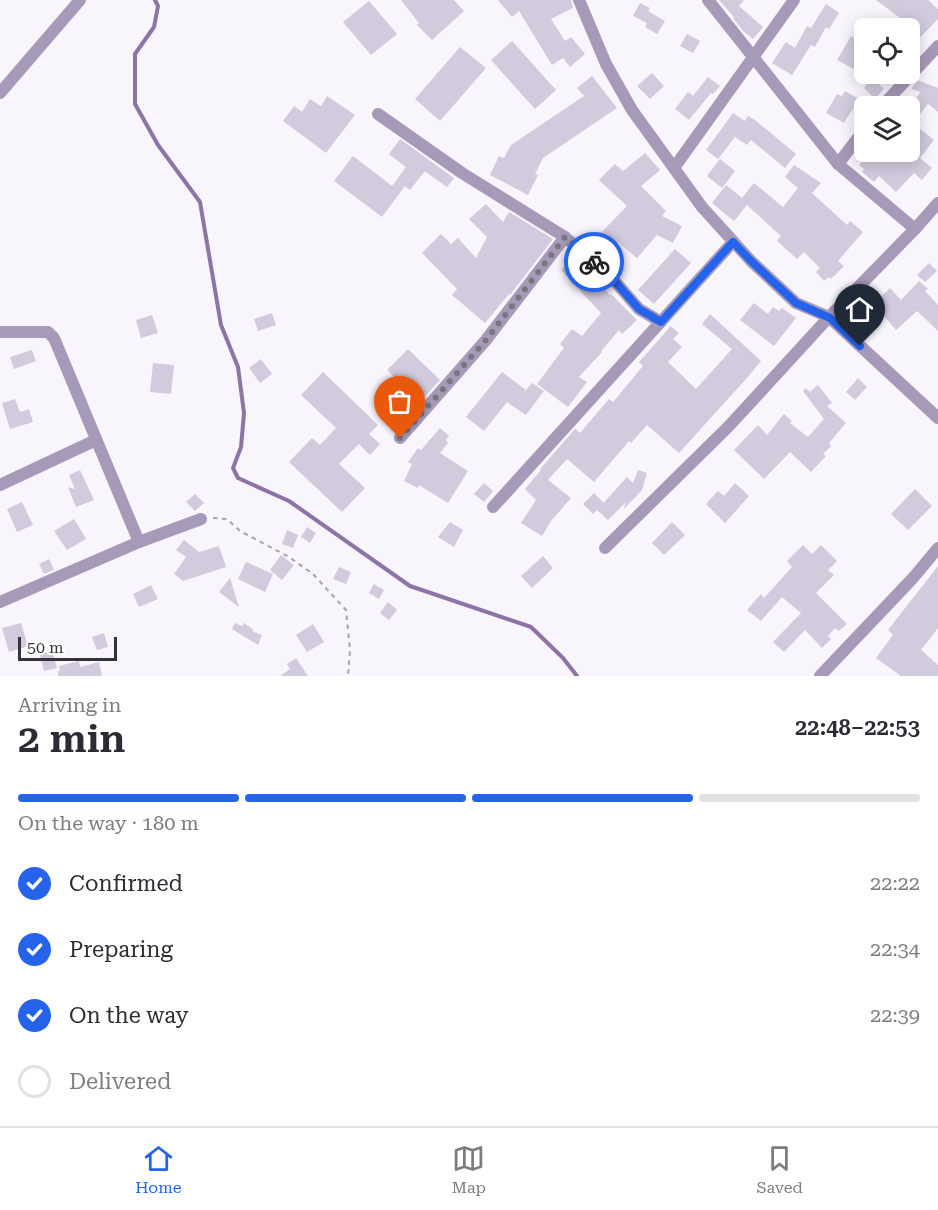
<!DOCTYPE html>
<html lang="en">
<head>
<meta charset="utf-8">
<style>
  :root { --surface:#fff; --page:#f7f7f7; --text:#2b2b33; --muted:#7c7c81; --line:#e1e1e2; --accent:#2563eb }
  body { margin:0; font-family:"Roboto Serif",serif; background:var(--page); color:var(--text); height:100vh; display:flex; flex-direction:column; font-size:22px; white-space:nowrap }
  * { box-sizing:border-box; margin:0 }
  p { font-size:20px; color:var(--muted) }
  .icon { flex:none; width:33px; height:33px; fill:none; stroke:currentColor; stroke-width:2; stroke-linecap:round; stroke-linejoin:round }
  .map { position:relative; height:676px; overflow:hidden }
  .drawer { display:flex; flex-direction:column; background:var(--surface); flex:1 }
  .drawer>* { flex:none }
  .buttons { position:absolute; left:854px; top:18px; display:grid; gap:12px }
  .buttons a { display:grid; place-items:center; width:66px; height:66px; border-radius:9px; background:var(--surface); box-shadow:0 3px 15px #0003; font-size:30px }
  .scale { position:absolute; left:18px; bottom:15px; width:99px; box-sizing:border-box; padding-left:6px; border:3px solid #36323a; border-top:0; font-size:16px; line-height:21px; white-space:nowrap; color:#36323a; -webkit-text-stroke:4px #fff; paint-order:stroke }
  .pin { position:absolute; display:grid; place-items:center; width:51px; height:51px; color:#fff; margin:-62px -26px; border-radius:50% 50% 50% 0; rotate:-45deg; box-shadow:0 0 6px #0007 }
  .pin .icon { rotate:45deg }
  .courier { position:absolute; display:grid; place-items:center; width:60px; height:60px; margin:-30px; border:4px solid #2563eb; border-radius:50%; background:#fff; color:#222; box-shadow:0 2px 8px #0007 }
  .summary em { font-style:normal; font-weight:600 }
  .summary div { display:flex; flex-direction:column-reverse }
  .summary { display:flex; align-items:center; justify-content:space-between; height:102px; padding:0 18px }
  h1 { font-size:39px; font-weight:600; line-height:45px }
  .bar { display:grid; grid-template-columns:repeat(4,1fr); gap:9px 6px; align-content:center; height:72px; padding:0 18px }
  .bar i { height:8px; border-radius:4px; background:var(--line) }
  .bar .current { background:var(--accent) }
  .bar p { grid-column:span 4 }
  ol { padding:0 18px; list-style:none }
  li { display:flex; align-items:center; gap:18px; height:66px }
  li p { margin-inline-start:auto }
  li .icon { padding:6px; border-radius:50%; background:var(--accent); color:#fff; stroke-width:4 }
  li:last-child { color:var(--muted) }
  li i { width:33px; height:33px; border:3px solid var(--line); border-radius:50% }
  .dock { display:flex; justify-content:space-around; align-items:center; height:84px; border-top:2px solid var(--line); background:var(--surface); font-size:16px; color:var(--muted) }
  .dock a { display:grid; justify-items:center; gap:3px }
  .dock .current { color:var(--accent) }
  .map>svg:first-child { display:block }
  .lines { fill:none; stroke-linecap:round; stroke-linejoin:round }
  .stream { stroke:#8c74a6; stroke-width:4 }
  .building { fill:#d2cadd }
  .path { stroke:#a6a3ab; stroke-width:2; stroke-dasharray:4.5 4.5; stroke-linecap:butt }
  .street { stroke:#a79ab8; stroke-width:12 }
  .done { stroke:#7a767e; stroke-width:6; stroke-dasharray:0 10.8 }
  .route { stroke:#2563eb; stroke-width:8 }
</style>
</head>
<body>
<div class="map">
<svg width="938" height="676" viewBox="0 0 938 676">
  <rect width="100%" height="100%" fill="#f8f5fd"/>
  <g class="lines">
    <!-- stream -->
    <path class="stream" d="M155 0 158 6 154 27 135 54V104L158 145 200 202 221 325 238 367 244 413 241 447 233 468 238 478 289 501 410 586 531 627 563 658 577 676"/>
  </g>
  <!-- building -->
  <g class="building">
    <path d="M401 0H454L464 11 432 40 417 25 419 23Z"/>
    <path d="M498 0H571L573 8 551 19 565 41 571 37 585 54 570 67 563 58 552 65 519 11 512 17Z"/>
    <path d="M719 0H744L739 6 763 27 753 39 743 31 733 18 734 17Z"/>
    <path d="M876 0H928L938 9V19L909 49V28H891L900 18Z"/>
    <path d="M369 1 397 34 371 55 343 22Z"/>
    <path d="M640 3 650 8 648 11 665 21 657 34 645 27 647 23 633 16Z"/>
    <path d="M826 4 839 13 829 29 826 27 815 47 811 45 792 75 772 63 786 42 795 48 807 26 811 28Z"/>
    <path d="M687 34 700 41 693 53 680 46Z"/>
    <path d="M851 36 864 43V61L858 71 837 60Z"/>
    <path d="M512 41 556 90 535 109 491 60Z"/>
    <path d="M460 47 486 68 440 121 415 99Z"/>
    <path d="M652 73 664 86 650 99 637 86Z"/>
    <path d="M592 76 617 108 543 158 535 174 538 175 528 195 490 175 499 156 504 158 511 145 584 96 577 88Z"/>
    <path d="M708 77 720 86 713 94 711 93 689 120 675 109 688 92 693 96Z"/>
    <path d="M872 78 884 89 875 99 864 88Z"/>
    <path d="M917 80 938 88V112L928 104 913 123 934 140 920 158 932 168 922 180 914 173 896 192 879 176 874 182 862 172 864 169 859 165 871 152H880L892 162 903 152H909V106L921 92 911 89Z"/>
    <path d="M845 91 859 99 844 123 826 113 837 94 842 96Z"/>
    <path d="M327 96 355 115 326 153 283 121 294 106 302 112 310 99 321 106Z"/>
    <path d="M733 113 745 121 748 116 755 120 796 154 785 168 751 140 747 145 735 137 718 159 706 150Z"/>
    <path d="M400 139 454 178 447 187 426 172H424L410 190 405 186 382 217 334 181 353 156 392 186 406 167 389 154Z"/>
    <path d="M645 153 660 170 641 186 666 211 662 216 682 226 673 243 657 235 637 258 618 242 607 253 594 240 627 206 599 180 615 164 623 171Z"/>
    <path d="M720 159 735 171 722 188 707 176Z"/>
    <path d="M794 165 821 183 812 193 847 225 850 221 863 232 838 261 844 266 831 279 829 277 824 281 816 272 820 268 804 252 797 259 777 241 781 236 747 205 734 221 712 203 726 185 742 198 754 183 783 207 798 188 785 177Z"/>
    <path d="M486 204 503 222 509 212 553 239 510 295 509 294 485 323 452 295 457 289 422 253 441 234 451 244 458 238 476 258 487 237 469 219Z"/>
    <path d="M675 249 691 263 654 304 638 290Z"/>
    <path d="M575 258 610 295 611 294 637 320 622 334 619 330 601 351 602 352 579 377 587 382 568 407 537 384 564 348 560 344 572 329 582 336 601 313 561 270Z"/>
    <path d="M929 263 937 271 925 282 917 275Z"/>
    <path d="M919 281 928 289 925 291 938 305V331L917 311 896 330 884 316 875 326 855 307 865 296 874 304 890 288 901 300Z"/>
    <path d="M754 303 768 314 773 307 779 311 782 308 796 318 774 346 740 320Z"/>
    <path d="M272 313 276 325 258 331 254 319Z"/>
    <path d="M710 314 761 361 746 379 679 453 647 425 631 443 629 441 594 482 567 459 548 480 571 498 551 521 542 536 521 523 536 500 525 489 541 470 540 469 575 429 580 433 609 399 613 402 643 366 639 362 671 326 679 333 673 339 682 347 668 362 696 389 732 349 702 324Z"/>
    <path d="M152 315 158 333 141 338 136 320Z"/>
    <path d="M408 349 440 380 420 402 387 370Z"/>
    <path d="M32 350 36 361 14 369 10 357Z"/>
    <path d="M261 359 272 374 260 383 249 368Z"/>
    <path d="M153 363 174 365 171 394 150 392Z"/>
    <path d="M323 372 378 425 369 434 380 444 370 455 359 444 339 464 365 488 342 512 289 462 312 438 320 445 336 428 301 395Z"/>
    <path d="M502 372 526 390 532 383 544 391 526 415 507 402 484 431 466 417Z"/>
    <path d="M858 378 867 387 855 400 846 392Z"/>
    <path d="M818 385 832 403 827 406 846 423 829 443 831 446 823 454 826 456 811 472 790 452 764 479 734 450 758 425 767 435 784 414 792 421 790 423 808 437 824 419 803 391 806 388 810 392Z"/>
    <path d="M15 399 20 412 29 409 33 422 10 429 2 403Z"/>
    <path d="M440 428 449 436 446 440 448 443 440 453 468 471 448 503 419 485 418 488 404 481 412 464 408 462 418 448 421 450Z"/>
    <path d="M80 470 94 500 76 507 68 487 75 489 69 475Z"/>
    <path d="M638 470 647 473 642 490 623 510 626 502 608 520 597 510 627 477 633 483Z"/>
    <path d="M484 483 493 491 484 502 474 494Z"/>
    <path d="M735 483 749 496 725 523 706 504 718 491 724 496Z"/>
    <path d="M915 489 932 506 908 530 891 514Z"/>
    <path d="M594 493 604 503 593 514 583 504Z"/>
    <path d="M195 494 204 503 195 511 186 502Z"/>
    <path d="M22 502 33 525 17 532 7 509Z"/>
    <path d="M74 519 86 539 67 550 54 531Z"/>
    <path d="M450 522 463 530 454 547 438 537Z"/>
    <path d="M672 522 685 535 664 555 652 543Z"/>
    <path d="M307 527 316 533 310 543 301 537Z"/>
    <path d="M287 530 298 535 293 548 282 544Z"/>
    <path d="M184 540 199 552 219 546 226 567 183 581 174 574 186 557 176 550Z"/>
    <path d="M803 545 812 554 821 545 837 561 828 570 834 575 816 593 847 624 839 631 835 628 828 636 831 639 822 648 805 630 784 652 773 642 801 613 782 597 761 621 747 610 761 594 764 598 792 567 787 561Z"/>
    <path d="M281 555 294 565 282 580 270 570Z"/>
    <path d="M543 556 553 568 532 588 521 576Z"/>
    <path d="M49 559 54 570 44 574 39 564Z"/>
    <path d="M246 562 273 574 265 592 238 579Z"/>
    <path d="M938 566V628L921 650 938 665V676H901L876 658 893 635 888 630Z"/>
    <path d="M339 567 351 572 346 584 333 579Z"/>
    <path d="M230 578 239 607 219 592Z"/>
    <path d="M374 584 384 590 379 599 369 593Z"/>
    <path d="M151 585 158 599 139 607 133 594Z"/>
    <path d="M388 602 397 610 389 620 380 613Z"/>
    <path d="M21 623 28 646 9 652 2 628Z"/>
    <path d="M235 623 242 626 244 623 253 629 252 631 262 635 258 645 232 629Z"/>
    <path d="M313 624 324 642 307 652 296 635Z"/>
    <path d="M104 633 108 647 97 650 92 637Z"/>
    <path d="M52 651 57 668 44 671 40 655Z"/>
    <path d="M296 658 308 676H280L290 669 287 664Z"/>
    <path d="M79 661 80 667 99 662 102 676H58V671H60L59 666Z"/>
  </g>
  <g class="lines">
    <!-- path -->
    <path class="path" d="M213 518 227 519 240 531 289 557 313 574 346 610 350 650 348 676"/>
    <!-- street -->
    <g class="street">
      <path d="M579 0 606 64 632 110 702 207 751 261 796 303 829 317 729 426 605 548"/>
      <path d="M708 0 838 164 915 229 829 317 938 418"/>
      <path d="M0 93 80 0"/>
      <path d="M882 106 938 46"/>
      <path d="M378 114 462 173 565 237 612 278 639 309 661 322"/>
      <path d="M838 164 864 130"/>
      <path d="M674 168 794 0"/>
      <path d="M915 229 938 203"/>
      <path d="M0 332H48L54 338 139 542"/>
      <path d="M400 438 486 340 565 237"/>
      <path d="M0 485 96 440"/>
      <path d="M493 507 733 242"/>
      <path d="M0 602 139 542 201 519"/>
      <path d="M820 676 913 578 938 548"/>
    </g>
  </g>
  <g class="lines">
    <!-- done -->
    <path class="done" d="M400 438 486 340 565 237 594 262"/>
    <!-- route -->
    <path class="route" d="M594 262 612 278 639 309 661 322 733 242 751 261 796 303 830 318 860 346"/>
  </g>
</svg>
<div class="buttons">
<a><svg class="icon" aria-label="locate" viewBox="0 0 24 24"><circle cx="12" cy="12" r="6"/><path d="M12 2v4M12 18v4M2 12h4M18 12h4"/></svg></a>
<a><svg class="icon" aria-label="layers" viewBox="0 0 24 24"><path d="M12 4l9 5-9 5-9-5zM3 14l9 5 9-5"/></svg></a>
</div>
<div class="scale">50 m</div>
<div class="pin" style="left:400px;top:438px;background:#ea580c"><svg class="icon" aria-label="bag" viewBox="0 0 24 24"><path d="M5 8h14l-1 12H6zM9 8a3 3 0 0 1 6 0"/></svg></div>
<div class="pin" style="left:860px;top:346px;background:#1f2937"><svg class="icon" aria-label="home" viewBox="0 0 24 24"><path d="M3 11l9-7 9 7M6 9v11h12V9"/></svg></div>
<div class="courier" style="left:594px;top:262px"><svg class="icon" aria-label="bike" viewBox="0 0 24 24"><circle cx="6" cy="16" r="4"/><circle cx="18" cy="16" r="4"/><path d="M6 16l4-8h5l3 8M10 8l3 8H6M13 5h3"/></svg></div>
</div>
<section class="drawer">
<div class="summary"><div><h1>2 min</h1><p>Arriving in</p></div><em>22:48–22:53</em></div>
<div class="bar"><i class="current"></i><i class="current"></i><i class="current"></i><i></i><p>On the way · 180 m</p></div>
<ol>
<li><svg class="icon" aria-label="check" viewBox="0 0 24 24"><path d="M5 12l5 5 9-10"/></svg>Confirmed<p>22:22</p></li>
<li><svg class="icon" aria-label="check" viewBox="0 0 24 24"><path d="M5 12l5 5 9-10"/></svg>Preparing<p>22:34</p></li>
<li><svg class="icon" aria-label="check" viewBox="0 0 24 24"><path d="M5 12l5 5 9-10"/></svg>On the way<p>22:39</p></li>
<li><i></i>Delivered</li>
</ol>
</section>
<nav class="dock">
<a class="current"><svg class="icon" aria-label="home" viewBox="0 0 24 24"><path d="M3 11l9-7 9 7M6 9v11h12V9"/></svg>Home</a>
<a><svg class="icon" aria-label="map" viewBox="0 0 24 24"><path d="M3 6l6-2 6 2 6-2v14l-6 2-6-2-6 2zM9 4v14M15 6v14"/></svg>Map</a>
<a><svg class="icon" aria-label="saved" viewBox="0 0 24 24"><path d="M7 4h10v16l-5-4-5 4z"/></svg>Saved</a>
</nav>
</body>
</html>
